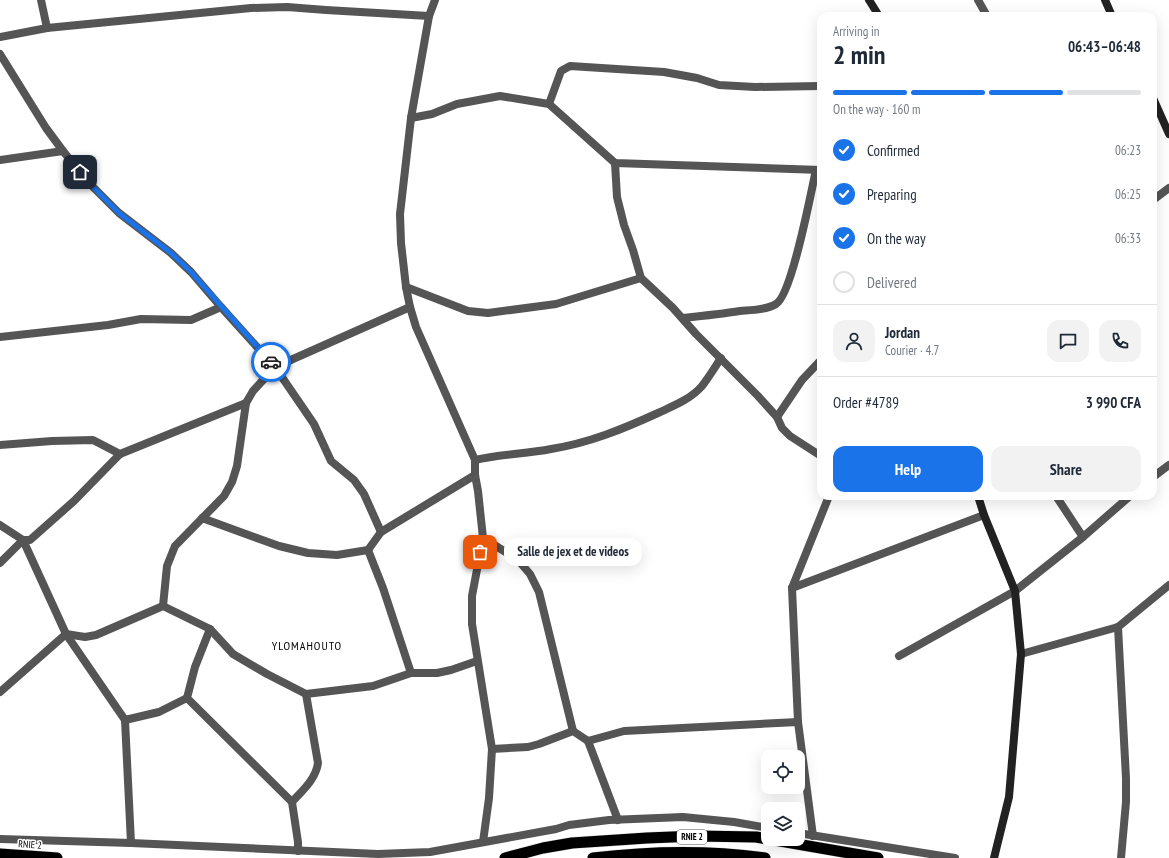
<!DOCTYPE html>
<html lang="en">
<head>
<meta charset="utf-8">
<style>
  :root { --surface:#fff; --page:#f2f2f3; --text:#1f2937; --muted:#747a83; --line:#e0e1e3; --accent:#1a73e8 }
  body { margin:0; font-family:"PT Sans Narrow",sans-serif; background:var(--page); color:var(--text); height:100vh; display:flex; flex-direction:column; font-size:15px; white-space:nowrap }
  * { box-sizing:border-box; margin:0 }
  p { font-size:13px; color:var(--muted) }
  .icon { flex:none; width:22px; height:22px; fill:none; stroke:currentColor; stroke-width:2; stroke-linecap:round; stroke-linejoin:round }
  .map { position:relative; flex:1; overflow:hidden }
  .side { position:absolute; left:817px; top:12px; width:340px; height:488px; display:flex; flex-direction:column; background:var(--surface); border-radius:12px; box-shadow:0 4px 16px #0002 }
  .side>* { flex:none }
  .buttons { position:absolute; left:761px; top:750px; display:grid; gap:8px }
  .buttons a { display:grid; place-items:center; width:44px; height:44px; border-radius:8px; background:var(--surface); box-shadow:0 4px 16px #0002; font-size:20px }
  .pin { position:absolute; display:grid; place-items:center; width:34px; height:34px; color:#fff; margin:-17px; border-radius:8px; box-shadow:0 2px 6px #0006 }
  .courier { position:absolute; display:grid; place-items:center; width:40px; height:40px; margin:-20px; border:3px solid #1a73e8; border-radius:50%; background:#fff; color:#222; box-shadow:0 1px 5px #0007 }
  .bubble { position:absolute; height:28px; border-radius:12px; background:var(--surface); box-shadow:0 4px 16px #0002; font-size:13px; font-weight:700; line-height:28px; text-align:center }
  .summary em { font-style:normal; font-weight:700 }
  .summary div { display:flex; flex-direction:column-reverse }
  .summary { display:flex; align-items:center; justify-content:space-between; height:68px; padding:0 16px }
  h1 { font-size:26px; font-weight:700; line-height:30px }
  .bar { display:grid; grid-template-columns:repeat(4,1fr); gap:6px 4px; align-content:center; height:48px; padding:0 16px }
  .bar i { height:5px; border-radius:3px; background:var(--line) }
  .bar .active { background:var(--accent) }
  .bar p { grid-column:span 4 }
  .line { display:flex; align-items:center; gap:10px; padding:0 16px; border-top:1px solid var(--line) }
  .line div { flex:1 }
  .round { display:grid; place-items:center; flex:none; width:42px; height:42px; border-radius:12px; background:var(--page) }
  ol { padding:0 16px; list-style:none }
  li { display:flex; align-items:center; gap:12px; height:44px }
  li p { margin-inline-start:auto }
  li .icon { padding:4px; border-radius:50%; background:var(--accent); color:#fff; stroke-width:4 }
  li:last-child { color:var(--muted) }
  li i { width:22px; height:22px; border:2px solid var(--line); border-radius:50% }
  .cta { display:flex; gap:8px; margin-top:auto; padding:8px 16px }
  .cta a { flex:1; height:46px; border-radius:12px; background:var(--accent); color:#fff; font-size:16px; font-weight:700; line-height:46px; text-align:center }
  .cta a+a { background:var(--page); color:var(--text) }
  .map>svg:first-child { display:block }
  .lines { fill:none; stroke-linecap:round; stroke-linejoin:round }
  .trunk-casing { stroke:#dbdbdb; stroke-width:12 }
  .minor { stroke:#555; stroke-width:8 }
  .tertiary { stroke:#555; stroke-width:8 }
  .secondary { stroke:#222; stroke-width:8 }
  .trunk { stroke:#000; stroke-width:11 }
  .done { stroke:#595959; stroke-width:4; stroke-dasharray:0 7.2 }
  .route { stroke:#1a73e8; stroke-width:5 }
  .labels { text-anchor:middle; stroke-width:3; stroke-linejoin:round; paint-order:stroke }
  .shield { fill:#fff; stroke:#4c4c4c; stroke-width:1 }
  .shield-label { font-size:9px; font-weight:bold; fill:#000 }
  .street-label { font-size:10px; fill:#000; stroke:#fff }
  .quarter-label { font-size:12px; letter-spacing:1px; fill:#000; stroke:#fff }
</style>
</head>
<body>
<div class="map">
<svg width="1169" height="858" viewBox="0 0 1169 858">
  <rect width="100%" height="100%" fill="#fff"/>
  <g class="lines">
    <defs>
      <g id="trunk">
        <path d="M0 854 57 858"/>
        <path d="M505 858 543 848 572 843 647 838 697 836 756 837 878 858"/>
        <path d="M593 858C651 851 708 850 765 858"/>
      </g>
    </defs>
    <!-- trunk casing -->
    <use href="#trunk" class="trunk-casing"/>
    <!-- minor -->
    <g class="minor">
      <path d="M978 0 987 16"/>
      <path d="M47 28 251 8 287 7 326 10 429 16"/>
      <path d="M0 37 47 28 41 0"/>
      <path d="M0 54 46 128 63 151"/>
      <path d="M549 104 561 71 570 66 664 72 697 78 719 85 755 87 821 86"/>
      <path d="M411 118 432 114 457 104 500 96 549 104 615 163 821 170"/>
      <path d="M0 160 63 151 88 182 119 213 171 253 191 272 221 307"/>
      <path d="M615 163 617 197 624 225 633 250 641 278 673 308 696 334 758 396 777 417 782 428 790 436 821 456"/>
      <path d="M1153 200 1169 188"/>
      <path d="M406 287 468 311 488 313 556 304 641 278"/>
      <path d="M683 318C702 316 721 314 740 311 752 310 766 310 776 304 792 295 811 192 816 170"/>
      <path d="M0 337 108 325 141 319 191 320 221 307 275 367 314 424 331 461 354 480 364 494 381 532"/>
      <path d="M777 417 802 380 821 360"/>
      <path d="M0 445 52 441 93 440 120 454"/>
      <path d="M475 460C500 454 526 454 551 449 589 443 623 429 658 413 673 406 691 399 702 386 709 377 715 367 721 358"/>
      <path d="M1153 477 1169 465"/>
      <path d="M1056 496 1083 537"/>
      <path d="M202 518 279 546 308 553 337 555 368 550 381 532 475 475"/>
      <path d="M0 525 23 540 66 634 125 720 131 843"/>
      <path d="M483 538 517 559 530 574 539 592 573 731"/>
      <path d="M368 550 383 588 411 673"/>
      <path d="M0 563 23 540H30L74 501 120 454 246 403 253 391 275 367 410 307"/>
      <path d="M792 588 984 515"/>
      <path d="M163 606 167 566 175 546 224 496 232 482 237 466 246 403"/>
      <path d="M1118 627 1126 778V802L1121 858"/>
      <path d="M210 629 195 667 187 698 292 802"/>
      <path d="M1021 654 1118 627 1169 585"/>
      <path d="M899 656 1015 591 1083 537 1130 496"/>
      <path d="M0 692 66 634 85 637 96 635 163 606 210 629 233 654 267 674 306 694 373 686 411 673H437L451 670 477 661"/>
      <path d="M125 720 159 712 187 698"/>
      <path d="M588 741 618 820"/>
      <path d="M492 749 528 747 539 744 573 731 588 741 624 731 798 722"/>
      <path d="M798 833 955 858"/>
      <path d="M813 836 798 722 792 588 829 496"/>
      <path d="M0 839 131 843 378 854 430 852 556 829 569 825 609 820 683 817 734 822 768 828"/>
      <path d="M298 851V842L292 802C302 791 316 779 318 763L306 694"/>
    </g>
    <!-- tertiary -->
    <path class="tertiary" d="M435 0 429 16 411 118 400 214 401 243 406 287 410 307 416 327 475 460V475L478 491 483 538 472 596V624L492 749 489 798 483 842"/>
    <!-- secondary -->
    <g class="secondary">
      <path d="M869 0 879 16"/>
      <path d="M1105 0 1112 16"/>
      <path d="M1153 98 1169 134"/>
      <path d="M978 496 984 515 1015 591 1021 654 1009 797 994 858"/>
    </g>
    <!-- trunk -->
    <use href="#trunk" class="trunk"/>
  </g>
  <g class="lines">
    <!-- done -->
    <path class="done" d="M271 362 299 400 314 424 331 461 354 480 364 494 381 532 475 475C480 500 485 527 480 552"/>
    <!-- route -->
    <path class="route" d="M80 172 88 182 119 213 171 253 191 272 271 362"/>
  </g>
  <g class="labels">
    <!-- shield labels -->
    <rect class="shield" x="677" y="830" width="30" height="14" rx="3"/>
    <g class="shield-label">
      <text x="692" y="840">RNIE 2</text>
    </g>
    <!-- street labels -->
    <g class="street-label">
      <text transform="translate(30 844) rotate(4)" y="4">RNIE 2</text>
    </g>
    <!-- quarter labels -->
    <g class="quarter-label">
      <text x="307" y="650">YLOMAHOUTO</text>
    </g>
  </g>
</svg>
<div class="buttons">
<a><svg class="icon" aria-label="locate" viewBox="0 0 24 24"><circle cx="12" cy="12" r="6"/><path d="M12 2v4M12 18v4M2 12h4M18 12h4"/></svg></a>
<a><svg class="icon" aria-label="layers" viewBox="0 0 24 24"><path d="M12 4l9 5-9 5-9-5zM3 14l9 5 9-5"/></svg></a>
</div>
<div class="pin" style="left:480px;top:552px;background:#ea580c"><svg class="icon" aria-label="bag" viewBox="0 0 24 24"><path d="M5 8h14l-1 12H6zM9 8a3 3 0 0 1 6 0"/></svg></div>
<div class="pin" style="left:80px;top:172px;background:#1f2937"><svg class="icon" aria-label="home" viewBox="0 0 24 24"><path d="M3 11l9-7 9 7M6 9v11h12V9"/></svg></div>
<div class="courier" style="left:271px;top:362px"><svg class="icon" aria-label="car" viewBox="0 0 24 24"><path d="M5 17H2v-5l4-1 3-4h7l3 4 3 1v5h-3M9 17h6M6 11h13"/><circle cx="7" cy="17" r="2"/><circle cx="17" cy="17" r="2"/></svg></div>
<div class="bubble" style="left:504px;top:538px;width:138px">Salle de jex et de videos</div>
<section class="side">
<div class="summary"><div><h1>2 min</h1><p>Arriving in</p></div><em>06:43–06:48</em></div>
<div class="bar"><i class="active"></i><i class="active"></i><i class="active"></i><i></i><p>On the way · 160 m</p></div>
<ol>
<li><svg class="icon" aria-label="check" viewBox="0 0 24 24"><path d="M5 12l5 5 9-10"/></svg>Confirmed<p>06:23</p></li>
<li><svg class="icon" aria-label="check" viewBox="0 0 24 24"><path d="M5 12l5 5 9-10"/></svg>Preparing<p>06:25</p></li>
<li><svg class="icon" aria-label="check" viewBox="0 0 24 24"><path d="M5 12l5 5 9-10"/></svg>On the way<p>06:33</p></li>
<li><i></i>Delivered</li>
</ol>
<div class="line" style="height:72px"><a class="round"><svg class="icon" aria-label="person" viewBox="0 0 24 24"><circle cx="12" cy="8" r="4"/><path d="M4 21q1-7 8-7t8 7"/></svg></a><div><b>Jordan</b><p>Courier · 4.7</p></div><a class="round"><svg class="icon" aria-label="chat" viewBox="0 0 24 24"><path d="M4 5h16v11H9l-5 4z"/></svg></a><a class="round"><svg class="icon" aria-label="phone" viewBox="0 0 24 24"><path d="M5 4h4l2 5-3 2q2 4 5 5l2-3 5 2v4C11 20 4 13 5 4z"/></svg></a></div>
<div class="line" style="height:52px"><div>Order #4789</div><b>3 990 CFA</b></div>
<div class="cta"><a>Help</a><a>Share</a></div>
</section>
</div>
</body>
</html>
